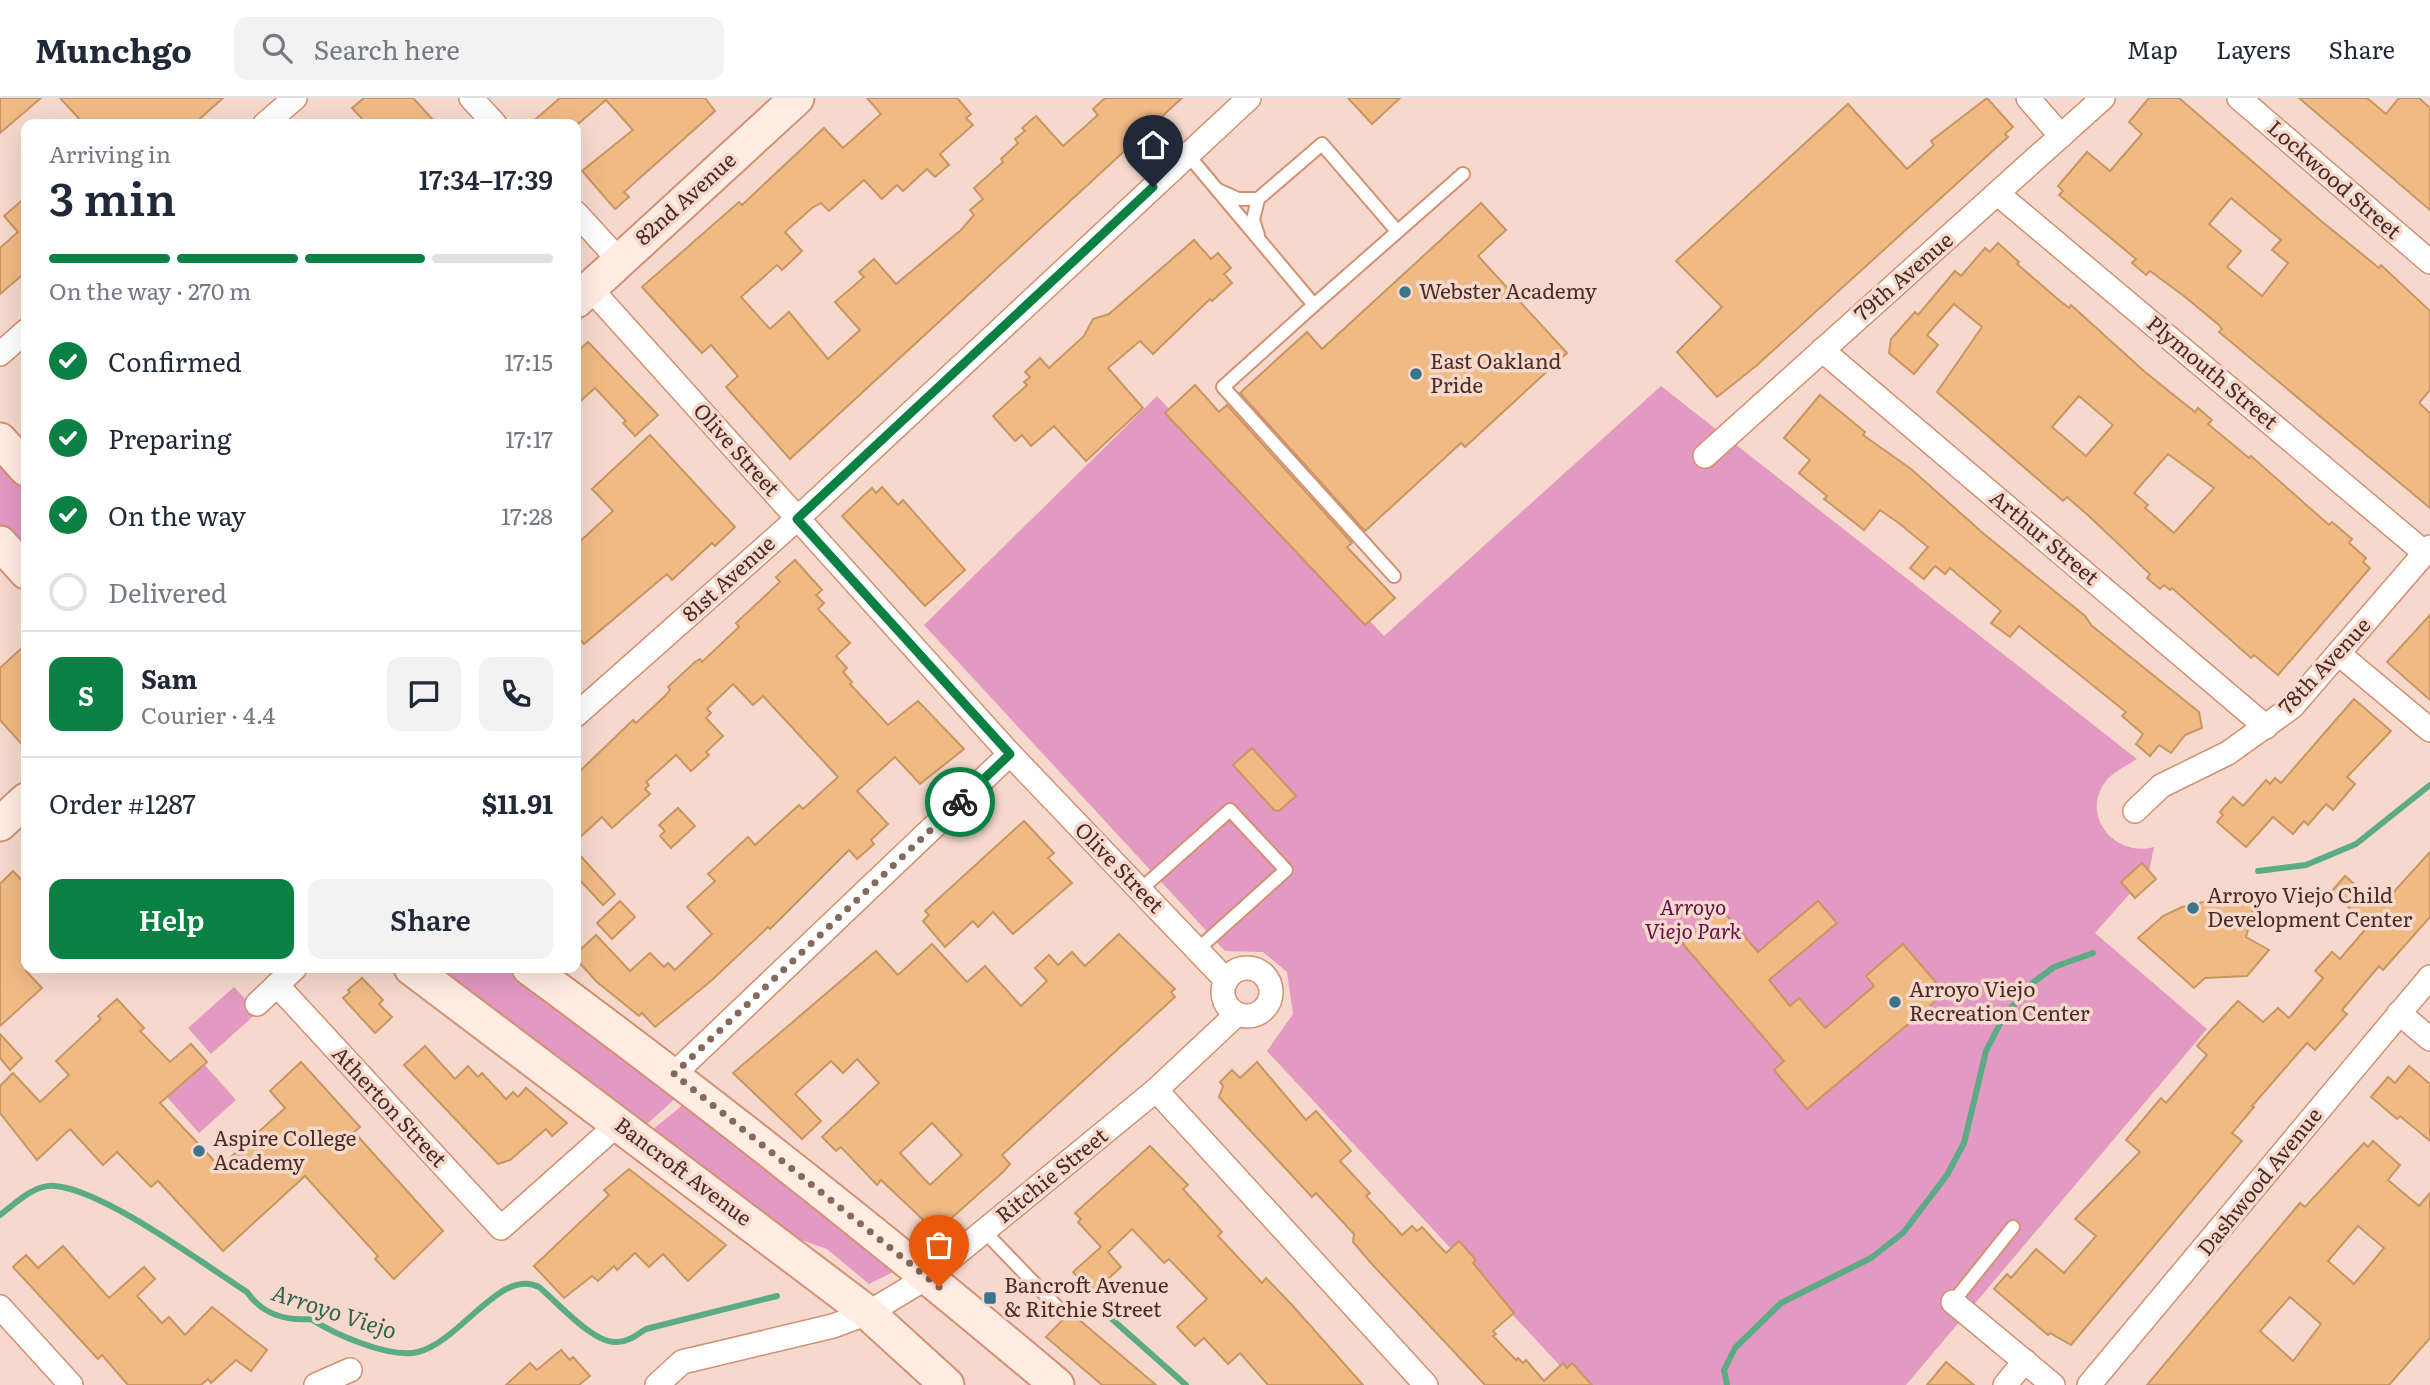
<!DOCTYPE html>
<html lang="en">
<head>
<meta charset="utf-8">
<style>
  :root { --surface:#fff; --page:#f2f2f3; --text:#1f2937; --muted:#747a83; --line:#e0e1e3; --accent:#0b8043 }
  body { margin:0; font-family:Literata,serif; background:var(--page); color:var(--text); height:100vh; display:flex; flex-direction:column; font-size:26px; white-space:nowrap }
  * { box-sizing:border-box; margin:0 }
  p { font-size:23px; color:var(--muted) }
  .icon { flex:none; width:38px; height:38px; fill:none; stroke:currentColor; stroke-width:2; stroke-linecap:round; stroke-linejoin:round }
  .map { position:relative; flex:1; overflow:hidden }
  .panel { position:absolute; left:21px; top:21px; width:560px; height:854px; display:flex; flex-direction:column; background:var(--surface); border-radius:14px; box-shadow:0 7px 28px #0002 }
  .panel>* { flex:none }
  .pin { position:absolute; display:grid; place-items:center; width:60px; height:60px; color:#fff; margin:-72px -30px; border-radius:50% 50% 50% 0; rotate:-45deg; box-shadow:0 0 7px #0007 }
  .pin .icon { rotate:45deg }
  .courier { position:absolute; display:grid; place-items:center; width:70px; height:70px; margin:-35px; border:5px solid #0b8043; border-radius:50%; background:#fff; color:#222; box-shadow:0 2px 9px #0007 }
  .summary em { font-style:normal; font-weight:600 }
  .summary div { display:flex; flex-direction:column-reverse }
  .summary { display:flex; align-items:center; justify-content:space-between; height:119px; padding:0 28px }
  h1 { font-size:46px; font-weight:600; line-height:52px }
  .bar { display:grid; grid-template-columns:repeat(4,1fr); gap:10px 7px; align-content:center; height:84px; padding:0 28px }
  .bar i { height:9px; border-radius:5px; background:var(--line) }
  .bar .current { background:var(--accent) }
  .bar p { grid-column:span 4 }
  .line { display:flex; align-items:center; gap:18px; padding:0 28px; border-top:2px solid var(--line) }
  .line div { flex:1 }
  .round { display:grid; place-items:center; flex:none; width:74px; height:74px; border-radius:14px; background:var(--page) }
  ol { padding:0 28px; list-style:none }
  li { display:flex; align-items:center; gap:21px; height:77px }
  li p { margin-inline-start:auto }
  li .icon { padding:7px; border-radius:50%; background:var(--accent); color:#fff; stroke-width:4 }
  li:last-child { color:var(--muted) }
  li i { width:38px; height:38px; border:4px solid var(--line); border-radius:50% }
  .action { display:flex; gap:14px; margin-top:auto; padding:14px 28px }
  .action a { flex:1; height:80px; border-radius:14px; background:var(--accent); color:#fff; font-size:28px; font-weight:600; line-height:80px; text-align:center }
  .action a+a { background:var(--page); color:var(--text) }
  header { display:flex; align-items:center; gap:42px; box-sizing:border-box; height:98px; padding:0 35px; background:var(--surface); border-bottom:2px solid var(--line) }
  header strong { font-size:33px }
  nav { display:flex; gap:38px; margin-inline-start:auto; font-size:24px }
  .search { width:490px; height:63px; background:var(--page); display:flex; align-items:center; gap:18px; box-sizing:border-box; padding:0 24px; border-radius:14px; color:var(--muted); font-size:26px }
  .map>svg:first-child { display:block }
  .green { fill:#e399c2 }
  .lines { fill:none; stroke-linecap:round; stroke-linejoin:round }
  .stream { stroke:#5bac86; stroke-width:6 }
  .building { fill:#f0ba85; stroke:#c99561; stroke-width:2; fill-rule:evenodd }
  .lane-casing { stroke:#d39072; stroke-width:16 }
  .street-casing { stroke:#d39072; stroke-width:26 }
  .secondary-casing { stroke:#d39072; stroke-width:37 }
  .lane { stroke:#fff; stroke-width:12 }
  .street { stroke:#fff; stroke-width:23 }
  .secondary { stroke:#ffece3; stroke-width:33 }
  .done { stroke:#86695d; stroke-width:7; stroke-dasharray:0 12.6 }
  .route { stroke:#0b8043; stroke-width:9 }
  .poi-dot { fill:#39758c; stroke:#f6d9cc; stroke-width:2.5 }
  .labels { text-anchor:middle; stroke-width:7; stroke-linejoin:round; paint-order:stroke }
  .street-label { font-size:21px; fill:#492d21; stroke:#f6d9cc }
  .poi-label { font-size:21px; fill:#492d21; stroke:#f6d9cc; text-anchor:start }
  .park-label { font-size:21px; font-style:italic; fill:#651049; stroke:#f6d9cc }
  .water-label { font-size:23px; font-style:italic; fill:#30644f; stroke:#f6d9cc }
</style>
</head>
<body>
<header>
<strong>Munchgo</strong>
<div class="search"><svg class="icon" aria-label="search" viewBox="0 0 24 24"><circle cx="10" cy="10" r="6"/><path d="M15 15l6 6"/></svg>Search here</div>
<nav><a>Map</a><a>Layers</a><a>Share</a></nav>
</header>
<div class="map">
<svg width="2430" height="1287" viewBox="0 0 2430 1287">
  <rect width="100%" height="100%" fill="#f6d9cc"/>
  <!-- green -->
  <g class="green">
    <path d="M1661 288 2137 661C2128 667 2113 674 2106 683 2079 718 2116 760 2154 749L2149 774 2095 835 2207 931 1906 1287H1578L1267 953 1293 916 1287 874 1263 854 1225 853 924 527 1157 298 1384 538Z"/>
    <path d="M0 365 26 394V459L0 429Z"/>
    <path d="M433 870H507L679 997 646 1027Z"/>
    <path d="M234 889 258 914 211 956 188 930Z"/>
    <path d="M204 966 236 1002 199 1035 167 999Z"/>
    <path d="M689 1002 899 1171 869 1186 827 1151 793 1139 652 1032Z"/>
  </g>
  <g class="lines">
    <!-- stream -->
    <g class="stream">
      <path d="M2258 773 2306 767 2356 746 2430 687"/>
      <path d="M0 1117C16 1105 34 1086 55 1088 104 1092 203 1166 247 1194 262 1216 286 1223 311 1221 334 1236 390 1261 418 1254 461 1243 501 1169 539 1189 557 1204 592 1244 615 1244 627 1245 636 1237 646 1231L777 1198"/>
      <path d="M1104 1214 1186 1287"/>
      <path d="M1727 1287 1724 1272 1735 1250 1781 1205 1871 1160 1903 1135 1947 1077 1964 1045 1986 953 2003 920 2031 886 2054 869 2093 855"/>
    </g>
  </g>
  <!-- building -->
  <g class="building">
    <path d="M0 0H41L0 35Z"/>
    <path d="M60 0H223L194 26H84Z"/>
    <path d="M364 0H413L437 26H367L352 10Z"/>
    <path d="M560 0H705L715 13 624 94 629 99 615 111 582 73 633 32 606 2 578 26H530Z"/>
    <path d="M867 0H957L971 16 966 20 973 27 940 56 949 67 935 79 927 71 903 93 897 87 882 101 864 82 829 113 821 105 812 110 785 134 802 153 782 172 777 167 741 199 770 231 789 214 828 261 860 232 835 204 864 179 859 174 874 161 896 186 961 132 974 117 970 112 983 101 974 90 1003 64 1001 61 1018 45 1015 41 1025 33 1022 30 1036 18 1063 48 1098 17 1093 11 1105 0H1182L790 361 726 289 738 278 711 247 702 255 642 189 739 104 742 107 824 30 843 50 881 16Z"/>
    <path d="M1348 0H1400L1372 26Z"/>
    <path d="M1987 0 2013 29 2005 36 2008 39 1756 268 1717 299 1677 254 1722 209 1676 163 1848 6 1907 71 1934 47 1931 43Z"/>
    <path d="M2149 0H2179L2320 122 2379 170 2381 167 2430 213V292L2419 305 2430 315V410L2219 234 2222 231 2219 227 2184 198 2150 173 2146 177 2132 165 2136 161 2059 97 2063 93 2058 88 2087 54 2110 73 2142 36 2129 24ZM2231 100 2281 142 2272 152 2288 165 2262 198 2227 169 2241 153 2209 126Z"/>
    <path d="M2299 0H2367L2386 16 2399 0H2419L2430 10V112Z"/>
    <path d="M26 99V174L0 196V150L18 134 4 118Z"/>
    <path d="M1481 105 1506 132 1478 158 1567 255 1465 349 1461 345 1365 433 1240 295 1307 234 1322 251Z"/>
    <path d="M1194 142 1211 161 1218 155 1231 170 1224 176 1232 185 1212 203 1210 201 1153 256 1140 243 1108 270 1143 310 1086 363 1054 328 1031 348 1022 337 1015 343 993 318 1027 287 1024 284 1030 279 1025 274 1040 260 1049 270 1084 238 1093 221 1109 216Z"/>
    <path d="M1998 145 2019 164 2017 166 2060 203 2069 210 2071 207 2145 274 2195 314 2198 310 2212 322 2208 326 2249 360 2251 358 2329 427 2332 424 2352 441 2349 445 2366 460 2363 464 2370 470 2278 577 2254 557 2251 560 2172 490 2170 492 2164 487 2160 491 2147 480 2150 476 2090 419 2067 399 2063 403 1937 294 1982 229 1954 206 1927 237 1938 247 1914 276 1889 255 1891 241 1915 214 1918 217 1955 173 1961 178 1985 150 1990 154ZM2079 298 2113 327 2086 358 2052 329ZM2168 356 2214 390 2174 435 2145 410 2148 407 2134 395Z"/>
    <path d="M588 244 658 317 635 338 623 325 626 323 595 290 576 307V255Z"/>
    <path d="M1195 287 1219 314 1227 307 1352 445 1347 449 1395 500 1365 527 1165 315Z"/>
    <path d="M1820 297 1865 334 1863 337 1911 371 1984 436 2085 518 2092 528 2199 614 2202 630 2185 637 2171 655 2159 647 2150 658 2136 646 2143 636 2122 618 2126 614 2019 528 2010 539 1991 525 2001 513 1950 470 1945 476 1935 468 1924 481 1910 470 1928 449 1900 426 1880 412 1864 432 1824 401 1827 398 1799 375 1810 362 1784 340Z"/>
    <path d="M650 337 735 429 715 448 712 445 672 482 667 476 584 546 576 537V447L613 413 592 391Z"/>
    <path d="M882 389 898 407 903 402 965 472 925 508 842 418 872 390 876 395Z"/>
    <path d="M795 462 822 492 816 497 824 505 818 511 850 545 836 558 847 570 843 574 852 584 850 586 888 627 918 603 964 651 920 686 895 659 857 693 888 726 871 742 874 746 857 761 849 752 770 831 768 829 712 882 655 929 642 915 639 918 597 884 576 861V856L596 837 630 873 650 855 664 869 668 865 675 872 712 836 687 809 715 783 708 776 748 739 755 747 799 707 803 711 838 679 763 598 753 607 733 586 707 611 711 615 706 620 723 638 706 654 709 657 691 673 676 657 646 684 649 687 645 691 650 696 612 730 602 719 576 743V677L633 622 636 625 665 598 670 592 668 589 695 564 700 561 702 564 739 529 736 525 780 484 776 479Z"/>
    <path d="M2430 517V602L2387 564Z"/>
    <path d="M26 546V651L0 622V570Z"/>
    <path d="M2354 601 2391 633 2347 679 2355 686 2333 712 2326 706 2308 727 2304 723 2293 736 2273 719 2246 749 2217 724 2223 717 2220 714 2233 699 2243 708 2266 682 2270 686 2275 680 2281 685Z"/>
    <path d="M1252 650 1296 698 1279 713 1274 712 1233 667Z"/>
    <path d="M678 710 695 728 671 750 660 738 665 733 659 727Z"/>
    <path d="M1024 723 1054 755 1048 760 1072 785 1013 836 993 814 978 829 973 823 945 849 923 823 929 817 925 813Z"/>
    <path d="M576 753 615 796 603 807 576 778Z"/>
    <path d="M2430 754V819L2383 872 2379 868 2342 912 2347 916 2315 952 2307 945 2252 1008 2254 1009 2232 1035 2242 1043 2071 1247 2050 1235 2048 1237 1994 1191 2007 1176 2011 1180 2036 1151 2064 1175 2096 1138 2075 1121 2140 1054 2126 1042 2161 1000 2166 1005 2207 957 2197 948 2211 932 2238 903 2263 924 2278 910 2289 920 2323 880 2315 873 2332 854 2340 861 2369 827 2331 794 2345 778 2376 805 2386 793 2391 797Z"/>
    <path d="M2142 765 2156 781 2135 800 2121 784Z"/>
    <path d="M13 773 26 787V873L42 890 0 928V786Z"/>
    <path d="M2212 802 2254 807 2246 839 2269 852 2247 878 2205 880 2194 890 2138 840 2163 818 2182 809Z"/>
    <path d="M620 803 635 819 612 841 597 825Z"/>
    <path d="M1818 803 1837 825 1769 882 1790 908 1799 900 1825 930 1874 888 1866 878 1903 846 1945 895 1807 1011 1774 972 1784 963 1682 845 1722 812 1758 854Z"/>
    <path d="M1119 836 1175 891 1171 894 1175 899 1002 1057 1010 1066 1003 1074 936 1134 881 1082 877 1087 841 1049 836 1053 822 1039 879 985 857 961 843 975 831 963 795 996 821 1023 802 1041 733 975 876 853 898 877 932 846 967 884 985 868 1021 908 1047 883 1035 870 1049 857 1058 867 1072 854 1085 868ZM932 1025 962 1057 930 1087 900 1055Z"/>
    <path d="M362 880 383 902 379 906 392 919 375 935 343 900 350 894 348 892Z"/>
    <path d="M117 901 144 930 140 933 170 964 191 946 207 964 160 1005 220 1069 285 1010 270 993 301 964 360 1029 354 1034 443 1133 394 1181 375 1161 378 1158 305 1078 223 1153 158 1083 151 1089 117 1054 103 1067 70 1031 37 1062 0 1015V988L13 975 40 1004 69 977 56 963 101 921 98 918Z"/>
    <path d="M0 936 22 960 10 972 0 960Z"/>
    <path d="M425 948 455 981 468 968 478 979 482 975 506 1001 513 994 518 999 526 990 567 1025 552 1038 546 1031 510 1062 498 1066 404 967Z"/>
    <path d="M1257 964 1306 1022 1316 1013 1351 1053 1340 1063 1370 1095 1366 1098 1402 1137 1412 1128 1417 1133 1422 1129 1446 1155 1459 1143 1476 1162 1473 1165 1514 1215 1493 1233 1496 1236 1493 1238 1516 1262 1518 1260 1523 1265 1526 1262 1544 1283 1563 1265 1567 1270 1572 1265 1592 1287H1485L1371 1165 1353 1144 1354 1136 1316 1095 1312 1099 1219 999 1223 988 1220 984 1232 972 1240 980Z"/>
    <path d="M2409 968 2430 986V1043L2400 1018 2397 1021 2371 999 2388 979 2395 985Z"/>
    <path d="M2373 1043 2400 1067 2388 1082 2419 1108 2430 1095V1240L2389 1287H2147L2300 1105 2305 1109 2364 1045 2368 1049ZM2358 1128 2384 1150 2354 1186 2328 1163ZM2290 1199 2321 1226 2293 1263 2260 1233Z"/>
    <path d="M1150 1048 1188 1087 1183 1091 1222 1134 1218 1138 1262 1185 1266 1180 1292 1207 1363 1287H1268L1240 1255 1228 1266 1204 1240 1195 1248 1177 1229 1207 1201 1169 1161 1164 1165 1132 1131 1108 1154 1121 1169 1093 1195 1073 1174 1101 1149 1078 1124 1081 1121 1075 1115Z"/>
    <path d="M629 1071 726 1147 688 1183 663 1156 649 1169 635 1155 617 1172 614 1168 598 1183 592 1178 564 1200 534 1168 609 1097 604 1092Z"/>
    <path d="M63 1148 109 1200 144 1169 155 1181 137 1198 162 1225 169 1219 185 1237 212 1209 267 1252 251 1273 236 1262 211 1285 208 1281 201 1287H128L102 1257 98 1261 13 1169 26 1157 38 1170Z"/>
    <path d="M1070 1214 1156 1287H1102L1046 1239Z"/>
    <path d="M561 1252 570 1262 573 1259 590 1278 579 1287H506L530 1265 537 1272Z"/>
    <path d="M1946 1264 1974 1287H1927Z"/>
  </g>
  <g class="lines">
    <defs>
      <g id="lane">
        <path d="M1188 57 1314 207 1463 76"/>
        <path d="M1218 92 1238 101H1258L1322 46 1397 133"/>
        <path d="M1258 101 1253 122 1258 137"/>
        <path d="M1314 207 1223 289 1394 478"/>
        <path d="M1140 792 1230 712 1286 772 1197 852"/>
        <path d="M984 1133 1061 1213"/>
        <path d="M1953 1204 2013 1129"/>
      </g>
      <g id="street">
        <path d="M471 0 495 26"/>
        <path d="M2028 0 2061 38"/>
        <path d="M2239 0 2430 164"/>
        <path d="M265 26 295 0"/>
        <path d="M1998 96 2425 455"/>
        <path d="M576 115 619 162"/>
        <path d="M590 190 1010 656 1226 882"/>
        <path d="M1822 252 2266 629"/>
        <path d="M0 256 26 233"/>
        <path d="M1705 358 2103 0"/>
        <path d="M2339 556 2430 632"/>
        <path d="M576 617 797 421 1249 0"/>
        <path d="M2135 713 2161 688 2228 655 2292 609 2430 449"/>
        <circle cx="1247" cy="894" r="24"/>
        <path d="M277 887 501 1130 619 1025"/>
        <path d="M257 906 295 870"/>
        <path d="M2399 915 2430 941"/>
        <path d="M674 976 1010 656"/>
        <path d="M1156 992 1426 1287"/>
        <path d="M1953 1204 2053 1287"/>
        <path d="M0 1209 71 1287"/>
        <path d="M316 1287 350 1272"/>
        <path d="M657 1287 682 1264 833 1228 868 1215 928 1179 1156 992 1237 916"/>
        <path d="M2005 1287 2025 1263"/>
        <path d="M2089 1287 2430 879"/>
      </g>
      <g id="secondary">
        <path d="M576 203 797 0"/>
        <path d="M0 342 26 371"/>
        <path d="M0 445 26 474"/>
        <path d="M0 726 26 702"/>
        <path d="M411 870 868 1215 947 1287"/>
        <path d="M529 870C710 1003 885 1142 1057 1287"/>
      </g>
    </defs>
    <!-- lane casing -->
    <use href="#lane" class="lane-casing"/>
    <!-- street casing -->
    <use href="#street" class="street-casing"/>
    <!-- secondary casing -->
    <use href="#secondary" class="secondary-casing"/>
    <!-- lane -->
    <use href="#lane" class="lane"/>
    <!-- street -->
    <use href="#street" class="street"/>
    <!-- secondary -->
    <use href="#secondary" class="secondary"/>
  </g>
  <g class="lines">
    <!-- done -->
    <path class="done" d="M939 1189 674 976 960 704"/>
    <!-- route -->
    <path class="route" d="M960 704 1010 656 797 421 1153 89"/>
  </g>
  <!-- markers -->
  <g class="poi-dot">
    <circle cx="1405" cy="194" r="7"/>
    <circle cx="1416" cy="276" r="7"/>
    <circle cx="2193" cy="810" r="7"/>
    <circle cx="1895" cy="904" r="7"/>
    <circle cx="199" cy="1053" r="7"/>
    <rect x="983" y="1193" width="14" height="14" rx="3.5"/>
  </g>
  <g class="labels">
    <!-- street labels -->
    <g class="street-label">
      <text transform="translate(2334 82) rotate(41)" y="7">Lockwood Street</text>
      <text transform="translate(686 101) rotate(-42)" y="7">82nd Avenue</text>
      <text transform="translate(1904 179) rotate(-41)" y="7">79th Avenue</text>
      <text transform="translate(2212 275) rotate(40)" y="7">Plymouth Street</text>
      <text transform="translate(736 352) rotate(48)" y="7">Olive Street</text>
      <text transform="translate(2044 440) rotate(40)" y="7">Arthur Street</text>
      <text transform="translate(729 481) rotate(-42)" y="7">81st Avenue</text>
      <text transform="translate(2325 568) rotate(-47)" y="7">78th Avenue</text>
      <text transform="translate(1119 770) rotate(46)" y="7">Olive Street</text>
      <text transform="translate(389 1009) rotate(47)" y="7">Atherton Street</text>
      <text transform="translate(683 1074) rotate(37)" y="7">Bancroft Avenue</text>
      <text transform="translate(1052 1078) rotate(-39)" y="7">Ritchie Street</text>
      <text transform="translate(2260 1084) rotate(-51)" y="7">Dashwood Avenue</text>
    </g>
    <!-- poi labels -->
    <g class="poi-label">
      <text x="1419" y="201">Webster Academy</text>
      <text x="1430" y="271">East Oakland<tspan x="1430" dy="24">Pride</tspan></text>
      <text x="2207" y="805">Arroyo Viejo Child<tspan x="2207" dy="24">Development Center</tspan></text>
      <text x="1909" y="899">Arroyo Viejo<tspan x="1909" dy="24">Recreation Center</tspan></text>
      <text x="213" y="1048">Aspire College<tspan x="213" dy="24">Academy</tspan></text>
      <text x="1004" y="1195">Bancroft Avenue<tspan x="1004" dy="24">&amp; Ritchie Street</tspan></text>
    </g>
    <!-- park labels -->
    <g class="park-label">
      <text x="1693" y="817">Arroyo<tspan x="1693" dy="24">Viejo Park</tspan></text>
    </g>
    <!-- water labels -->
    <g class="water-label">
      <text transform="translate(334 1214) rotate(18)" y="8">Arroyo Viejo</text>
    </g>
  </g>
</svg>
<div class="pin" style="left:939px;top:1189px;background:#ea580c"><svg class="icon" aria-label="bag" viewBox="0 0 24 24"><path d="M5 8h14l-1 12H6zM9 8a3 3 0 0 1 6 0"/></svg></div>
<div class="pin" style="left:1153px;top:89px;background:#1f2937"><svg class="icon" aria-label="home" viewBox="0 0 24 24"><path d="M3 11l9-7 9 7M6 9v11h12V9"/></svg></div>
<div class="courier" style="left:960px;top:704px"><svg class="icon" aria-label="bike" viewBox="0 0 24 24"><circle cx="6" cy="16" r="4"/><circle cx="18" cy="16" r="4"/><path d="M6 16l4-8h5l3 8M10 8l3 8H6M13 5h3"/></svg></div>
<section class="panel">
<div class="summary"><div><h1>3 min</h1><p>Arriving in</p></div><em>17:34–17:39</em></div>
<div class="bar"><i class="current"></i><i class="current"></i><i class="current"></i><i></i><p>On the way · 270 m</p></div>
<ol>
<li><svg class="icon" aria-label="check" viewBox="0 0 24 24"><path d="M5 12l5 5 9-10"/></svg>Confirmed<p>17:15</p></li>
<li><svg class="icon" aria-label="check" viewBox="0 0 24 24"><path d="M5 12l5 5 9-10"/></svg>Preparing<p>17:17</p></li>
<li><svg class="icon" aria-label="check" viewBox="0 0 24 24"><path d="M5 12l5 5 9-10"/></svg>On the way<p>17:28</p></li>
<li><i></i>Delivered</li>
</ol>
<div class="line" style="height:126px"><b class="round" style="background:var(--accent);color:#fff">S</b><div><b>Sam</b><p>Courier · 4.4</p></div><a class="round"><svg class="icon" aria-label="chat" viewBox="0 0 24 24"><path d="M4 5h16v11H9l-5 4z"/></svg></a><a class="round"><svg class="icon" aria-label="phone" viewBox="0 0 24 24"><path d="M5 4h4l2 5-3 2q2 4 5 5l2-3 5 2v4C11 20 4 13 5 4z"/></svg></a></div>
<div class="line" style="height:91px"><div>Order #1287</div><b>$11.91</b></div>
<div class="action"><a>Help</a><a>Share</a></div>
</section>
</div>
</body>
</html>
